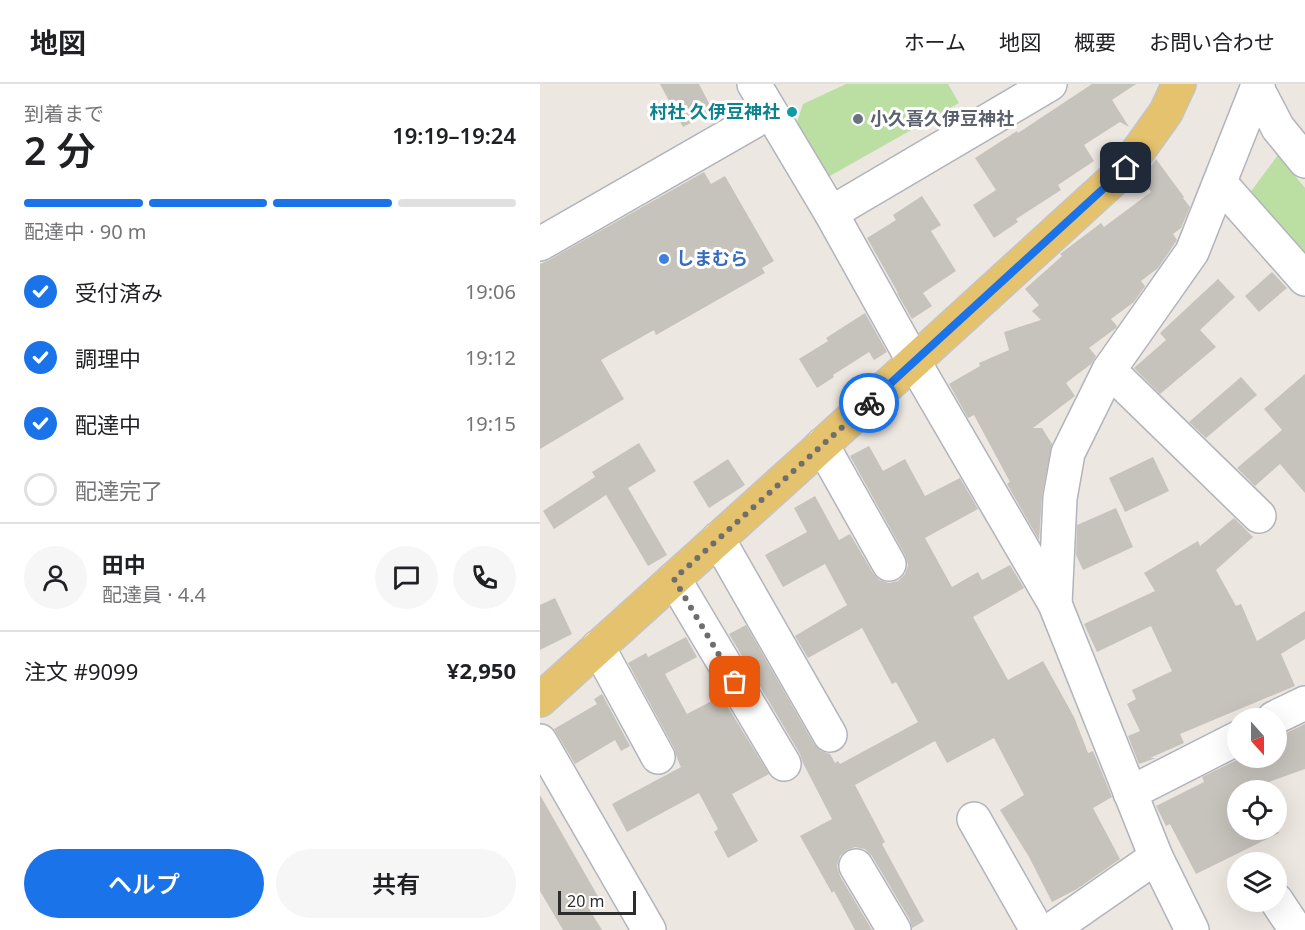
<!DOCTYPE html>
<html lang="ja">
<head>
<meta charset="utf-8">
<style>
  :root { --surface:#fff; --page:#f6f6f6; --text:#202124; --muted:#757577; --line:#e0e0e0; --accent:#1a73e8 }
  body { margin:0; font-family:"Noto Sans","Noto Sans JP",sans-serif; background:var(--page); color:var(--text); height:100vh; display:flex; flex-direction:column; font-size:22px; white-space:nowrap }
  * { box-sizing:border-box; margin:0 }
  p { font-size:20px; color:var(--muted) }
  .icon { flex:none; width:33px; height:33px; fill:none; stroke:currentColor; stroke-width:2; stroke-linecap:round; stroke-linejoin:round }
  .map { position:relative; flex:1; overflow:hidden }
  .sheet { display:flex; flex-direction:column; background:var(--surface); width:540px }
  .sheet>* { flex:none }
  .needle { width:39px; rotate:159deg }
  .controls { position:absolute; left:687px; top:624px; display:grid; gap:12px }
  .controls a { display:grid; place-items:center; width:60px; height:60px; border-radius:50%; background:var(--surface); box-shadow:0 6px 24px #0002; font-size:30px }
  .scale { position:absolute; left:18px; bottom:15px; width:78px; box-sizing:border-box; padding-left:6px; border:3px solid #2d2d2d; border-top:0; font-size:16px; line-height:21px; white-space:nowrap; color:#2d2d2d; -webkit-text-stroke:4px #fff; paint-order:stroke }
  .pin { position:absolute; display:grid; place-items:center; width:51px; height:51px; color:#fff; margin:-26px; border-radius:12px; box-shadow:0 3px 9px #0006 }
  .courier { position:absolute; display:grid; place-items:center; width:60px; height:60px; margin:-30px; border:4px solid #1a73e8; border-radius:50%; background:#fff; color:#222; box-shadow:0 2px 8px #0007 }
  .overview em { font-style:normal; font-weight:600 }
  .overview div { display:flex; flex-direction:column-reverse }
  .overview { display:flex; align-items:center; justify-content:space-between; height:102px; padding:0 24px }
  h1 { font-size:39px; font-weight:600; line-height:45px }
  .bar { display:grid; grid-template-columns:repeat(4,1fr); gap:9px 6px; align-content:center; height:72px; padding:0 24px }
  .bar i { height:8px; border-radius:4px; background:var(--line) }
  .bar .selected { background:var(--accent) }
  .bar p { grid-column:span 4 }
  .line { display:flex; align-items:center; gap:15px; padding:0 24px; border-top:2px solid var(--line) }
  .line div { flex:1 }
  .round { display:grid; place-items:center; flex:none; width:63px; height:63px; border-radius:32px; background:var(--page) }
  ol { padding:0 24px; list-style:none }
  li { display:flex; align-items:center; gap:18px; height:66px }
  li p { margin-inline-start:auto }
  li .icon { padding:6px; border-radius:50%; background:var(--accent); color:#fff; stroke-width:4 }
  li:last-child { color:var(--muted) }
  li i { width:33px; height:33px; border:3px solid var(--line); border-radius:50% }
  .action { display:flex; gap:12px; margin-top:auto; padding:12px 24px }
  .action a { flex:1; height:69px; border-radius:36px; background:var(--accent); color:#fff; font-size:24px; font-weight:600; line-height:69px; text-align:center }
  .action a+a { background:var(--page); color:var(--text) }
  header { display:flex; align-items:center; gap:36px; box-sizing:border-box; height:84px; padding:0 30px; background:var(--surface); border-bottom:2px solid var(--line) }
  header strong { font-size:28px }
  nav { display:flex; gap:33px; margin-inline-start:auto; font-size:21px }
  main { display:flex; flex:1; min-height:0 }
  .map>svg:first-child { display:block }
  .green { fill:#bbdea3 }
  .building { fill:#c6c2bc }
  .lines { fill:none; stroke-linecap:round; stroke-linejoin:round }
  .minor-casing { stroke:#b1b4bc; stroke-width:36 }
  .major-casing { stroke:#c4c4c4; stroke-width:36 }
  .minor { stroke:#fff; stroke-width:33 }
  .major { stroke:#e5c26e; stroke-width:33 }
  .done { stroke:#706e6c; stroke-width:6; stroke-dasharray:0 10.8 }
  .route { stroke:#1a73e8; stroke-width:8 }
  .culture-dot { fill:#0f9aa8; stroke:#fff; stroke-width:2 }
  .worship-dot { fill:#6b7280; stroke:#fff; stroke-width:2 }
  .shop-dot { fill:#3f7fe0; stroke:#fff; stroke-width:2 }
  .labels { text-anchor:middle; stroke-width:6; stroke-linejoin:round; paint-order:stroke }
  .culture-label { font-size:18px; font-weight:bold; fill:#0d838f; stroke:#fff; text-anchor:end }
  .worship-label { font-size:18px; font-weight:bold; fill:#5b616d; stroke:#fff; text-anchor:start }
  .shop-label { font-size:18px; font-weight:bold; fill:#366cbe; stroke:#fff; text-anchor:start }
</style>
</head>
<body>
<header>
<strong>地図</strong>
<nav><a>ホーム</a><a>地図</a><a>概要</a><a>お問い合わせ</a></nav>
</header>
<main>
<section class="sheet">
<div class="overview"><div><h1>2 分</h1><p>到着まで</p></div><em>19:19–19:24</em></div>
<div class="bar"><i class="selected"></i><i class="selected"></i><i class="selected"></i><i></i><p>配達中 · 90 m</p></div>
<ol>
<li><svg class="icon" aria-label="check" viewBox="0 0 24 24"><path d="M5 12l5 5 9-10"/></svg>受付済み<p>19:06</p></li>
<li><svg class="icon" aria-label="check" viewBox="0 0 24 24"><path d="M5 12l5 5 9-10"/></svg>調理中<p>19:12</p></li>
<li><svg class="icon" aria-label="check" viewBox="0 0 24 24"><path d="M5 12l5 5 9-10"/></svg>配達中<p>19:15</p></li>
<li><i></i>配達完了</li>
</ol>
<div class="line" style="height:108px"><a class="round"><svg class="icon" aria-label="person" viewBox="0 0 24 24"><circle cx="12" cy="8" r="4"/><path d="M4 21q1-7 8-7t8 7"/></svg></a><div><b>田中</b><p>配達員 · 4.4</p></div><a class="round"><svg class="icon" aria-label="chat" viewBox="0 0 24 24"><path d="M4 5h16v11H9l-5 4z"/></svg></a><a class="round"><svg class="icon" aria-label="phone" viewBox="0 0 24 24"><path d="M5 4h4l2 5-3 2q2 4 5 5l2-3 5 2v4C11 20 4 13 5 4z"/></svg></a></div>
<div class="line" style="height:78px"><div>注文 #9099</div><b>¥2,950</b></div>
<div class="action"><a>ヘルプ</a><a>共有</a></div>
</section>
<div class="map">
<svg width="765" height="846" viewBox="0 0 765 846">
  <rect width="100%" height="100%" fill="#ede7e1"/>
  <!-- green -->
  <g class="green">
    <path d="M306 0H408L419 19 281 97 256 41 263 20Z"/>
    <path d="M738 71 765 104V180L709 110Z"/>
  </g>
  <!-- building -->
  <g class="building">
    <path d="M120 0H159L173 27 143 43Z"/>
    <path d="M552 0H596L572 16 589 43 580 38 544 61 554 77 518 101 521 106 476 135 478 138 454 154 433 121 456 106 435 74 477 47 478 49Z"/>
    <path d="M616 75 644 113 643 114 650 123 641 144 633 150 637 156 635 159 618 184 601 197 605 202 594 218 571 235 577 242 576 244 549 264 556 272 551 280 526 299 535 312 493 344H502L512 360 502 411 499 456 467 400 470 398 434 331 428 334 409 300 440 282 439 279 469 266 464 248 501 236 492 227 499 221 485 205 522 172 520 170 561 139 564 143 611 108 601 95Z"/>
    <path d="M164 88 171 100 185 92 234 177 222 184 225 189 116 251 114 246 61 276 84 315 0 365V180L9 176Z"/>
    <path d="M382 112 401 141 391 147 416 187 383 209 392 222 372 235 357 209H358L327 154 356 136 353 131Z"/>
    <path d="M732 188 747 204 719 228 705 212Z"/>
    <path d="M678 195 695 213 660 246 676 263 620 310 594 284 626 256 620 249Z"/>
    <path d="M325 229 347 268 334 276 329 268 293 291 294 293 277 304 259 275 288 257 286 254Z"/>
    <path d="M765 290V409L740 380 715 402 697 384 742 346 724 325Z"/>
    <path d="M701 293 717 311 666 354 649 338Z"/>
    <path d="M99 359 116 387 88 404 127 471 108 482 66 411 14 445 3 427 55 393 52 388Z"/>
    <path d="M329 362 343 387 365 375 385 412 420 394 438 425 385 454 412 503 438 488 442 496 470 481 484 504 433 533 468 596 503 577 534 633 548 669 553 667 572 713 553 724 580 775 537 805 512 818 489 773 460 726 484 711 454 654 407 679 395 657 315 701 345 758 342 760 384 837 372 844 370 836 332 772 325 765 315 763 307 766 300 772 297 782 300 792 332 846H315L294 807 292 809 260 752 292 735 263 679 260 670 189 550 206 541 274 660 281 667 290 670 295 679 298 677 300 680 378 638 356 598 352 600 322 544 268 574 255 552 307 521 285 480 243 503 225 471 267 448 254 424 275 412 299 456 310 450 333 489 339 496 349 499 358 497 365 490 368 481 365 471 310 372Z"/>
    <path d="M613 373 629 407 585 428 569 394Z"/>
    <path d="M188 375 205 401 169 424 153 398Z"/>
    <path d="M576 424 593 463 543 486 536 471 537 441Z"/>
    <path d="M694 434 713 453 676 486 696 522 701 520 717 557 765 527V555L741 570 755 602 640 650 644 659 610 674H616L599 680 588 652 600 647 587 620 596 615 592 606 632 587 611 542 557 568 544 540 615 507 604 489 658 457 660 462Z"/>
    <path d="M15 514 32 550 0 566V521Z"/>
    <path d="M146 553 157 573 125 590 147 630 181 612 229 690 192 710 218 757 188 774 174 748 178 745 159 709 87 748 72 720 141 683 137 674 134 664 88 579 106 569 108 573Z"/>
    <path d="M62 610 90 662 81 667 75 656 35 680 14 645 57 620 54 615Z"/>
    <path d="M765 640V685L715 703 717 706H698V746H736V744L739 749 656 790 630 740 626 742 616 722 664 698 662 693 701 674H736V652L742 651Z"/>
    <path d="M0 711 60 816 48 823 62 846H23L0 807Z"/>
  </g>
  <g class="lines">
    <defs>
      <g id="minor">
        <path d="M214 0 291 129 374 278 515 520 616 773 652 846"/>
        <path d="M717 4 738 44 765 77"/>
        <path d="M680 99 765 195"/>
        <path d="M291 129 510 0"/>
        <path d="M0 160 230 28"/>
        <path d="M569 286 719 432"/>
        <path d="M282 361 349 480"/>
        <path d="M178 455 290 651"/>
        <path d="M134 495 244 680"/>
        <path d="M515 520 520 414 528 369 569 286 652 168 717 4 718 0"/>
        <path d="M58 563 118 673"/>
        <path d="M734 634 765 619"/>
        <path d="M0 657 109 846"/>
        <path d="M590 709 698 654"/>
        <path d="M434 735 497 846"/>
        <path d="M316 782 354 846"/>
        <path d="M736 816 756 846"/>
        <path d="M511 846 616 773"/>
      </g>
      <path id="major" d="M0 616 267 375 586 84 626 28 639 0"/>
    </defs>
    <!-- minor casing -->
    <use href="#minor" class="minor-casing"/>
    <!-- major casing -->
    <use href="#major" class="major-casing"/>
    <!-- minor -->
    <use href="#minor" class="minor"/>
    <!-- major -->
    <use href="#major" class="major"/>
  </g>
  <g class="lines">
    <!-- done -->
    <path class="done" d="M195 598 134 495 329 319"/>
    <!-- route -->
    <path class="route" d="M329 319 586 84"/>
  </g>
  <!-- markers -->
  <circle class="culture-dot" cx="252" cy="28" r="6"/>
  <circle class="worship-dot" cx="318" cy="35" r="6"/>
  <circle class="shop-dot" cx="124" cy="175" r="6"/>
  <g class="labels">
    <!-- culture labels -->
    <g class="culture-label">
      <text x="240" y="34">村社 久伊豆神社</text>
    </g>
    <!-- worship labels -->
    <g class="worship-label">
      <text x="330" y="41">小久喜久伊豆神社</text>
    </g>
    <!-- shop labels -->
    <g class="shop-label">
      <text x="136" y="181">しまむら</text>
    </g>
  </g>
</svg>
<div class="controls">
<a><svg class="needle" viewBox="-14 -14 28 28"><path d="M0-13l5 13h-10z" fill="#e53935"/><path d="M0 13l5-13h-10z" fill="#757577"/></svg></a>
<a><svg class="icon" aria-label="locate" viewBox="0 0 24 24"><circle cx="12" cy="12" r="6"/><path d="M12 2v4M12 18v4M2 12h4M18 12h4"/></svg></a>
<a><svg class="icon" aria-label="layers" viewBox="0 0 24 24"><path d="M12 4l9 5-9 5-9-5zM3 14l9 5 9-5"/></svg></a>
</div>
<div class="scale">20 m</div>
<div class="pin" style="left:195px;top:598px;background:#ea580c"><svg class="icon" aria-label="bag" viewBox="0 0 24 24"><path d="M5 8h14l-1 12H6zM9 8a3 3 0 0 1 6 0"/></svg></div>
<div class="pin" style="left:586px;top:84px;background:#1f2937"><svg class="icon" aria-label="home" viewBox="0 0 24 24"><path d="M3 11l9-7 9 7M6 9v11h12V9"/></svg></div>
<div class="courier" style="left:329px;top:319px"><svg class="icon" aria-label="bike" viewBox="0 0 24 24"><circle cx="6" cy="16" r="4"/><circle cx="18" cy="16" r="4"/><path d="M6 16l4-8h5l3 8M10 8l3 8H6M13 5h3"/></svg></div>
</div>
</main>
</body>
</html>
